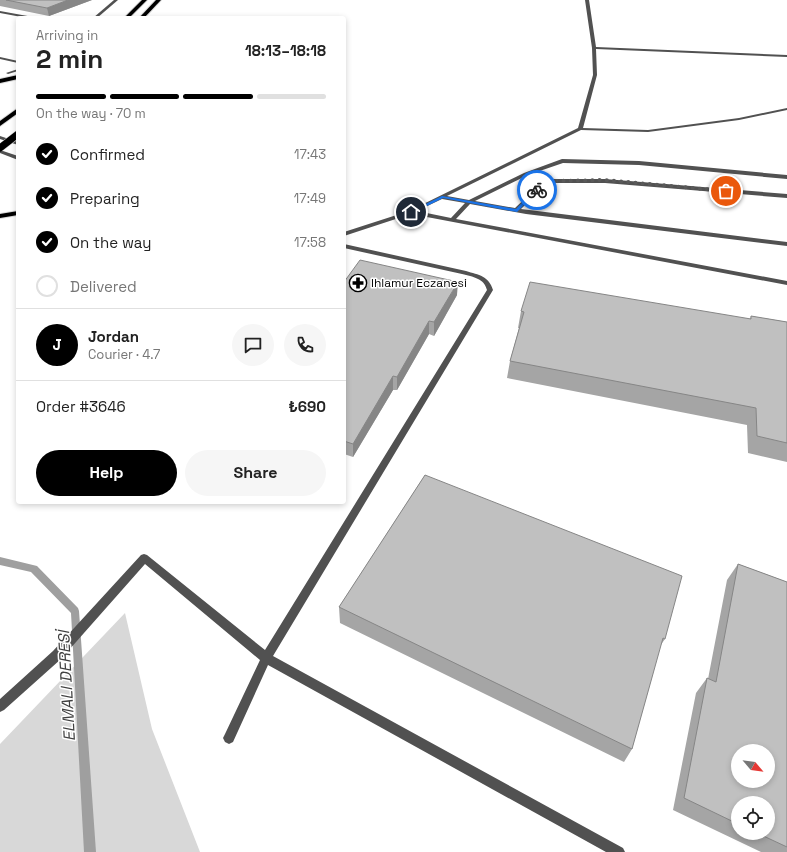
<!DOCTYPE html>
<html lang="en">
<head>
<meta charset="utf-8">
<style>
  :root { --surface:#fff; --page:#f6f6f6; --text:#222; --muted:#767676; --line:#e0e0e0; --accent:#000 }
  body { margin:0; font-family:"Space Grotesk",sans-serif; background:var(--page); color:var(--text); height:100vh; display:flex; flex-direction:column; font-size:15px; white-space:nowrap }
  * { box-sizing:border-box; margin:0 }
  p { font-size:13px; color:var(--muted) }
  .icon { flex:none; width:22px; height:22px; fill:none; stroke:currentColor; stroke-width:2; stroke-linecap:round; stroke-linejoin:round }
  .map { position:relative; flex:1; overflow:hidden }
  .sheet { position:absolute; left:16px; top:16px; width:330px; height:488px; display:flex; flex-direction:column; background:var(--surface); border-radius:4px; box-shadow:0 2px 6px #0003 }
  .sheet>* { flex:none }
  .needle { width:26px; rotate:119deg }
  .controls { position:absolute; left:731px; top:744px; display:grid; gap:8px }
  .controls a { display:grid; place-items:center; width:44px; height:44px; border-radius:50%; background:var(--surface); box-shadow:0 2px 6px #0003; font-size:20px }
  .pin { position:absolute; display:grid; place-items:center; width:34px; height:34px; color:#fff; margin:-17px; border:2px solid #fff; border-radius:50%; box-shadow:0 1px 4px #0007 }
  .courier { position:absolute; display:grid; place-items:center; width:40px; height:40px; margin:-20px; border:3px solid #1a73e8; border-radius:50%; background:#fff; color:#222; box-shadow:0 1px 5px #0007 }
  .summary em { font-style:normal; font-weight:700 }
  .summary div { display:flex; flex-direction:column-reverse }
  .summary { display:flex; align-items:center; justify-content:space-between; height:68px; padding:0 20px }
  h1 { font-size:26px; font-weight:700; line-height:30px }
  .bar { display:grid; grid-template-columns:repeat(4,1fr); gap:6px 4px; align-content:center; height:48px; padding:0 20px }
  .bar i { height:5px; border-radius:3px; background:var(--line) }
  .bar .selected { background:var(--accent) }
  .bar p { grid-column:span 4 }
  .line { display:flex; align-items:center; gap:10px; padding:0 20px; border-top:1px solid var(--line) }
  .line div { flex:1 }
  .round { display:grid; place-items:center; flex:none; width:42px; height:42px; border-radius:21px; background:var(--page) }
  ol { padding:0 20px; list-style:none }
  li { display:flex; align-items:center; gap:12px; height:44px }
  li p { margin-inline-start:auto }
  li .icon { padding:4px; border-radius:50%; background:var(--accent); color:#fff; stroke-width:4 }
  li:last-child { color:var(--muted) }
  li i { width:22px; height:22px; border:2px solid var(--line); border-radius:50% }
  .primary-button { display:flex; gap:8px; margin-top:auto; padding:8px 20px }
  .primary-button a { flex:1; height:46px; border-radius:24px; background:var(--accent); color:#fff; font-size:16px; font-weight:700; line-height:46px; text-align:center }
  .primary-button a+a { background:var(--page); color:var(--text) }
  .map>svg:first-child { display:block }
  .green { fill:#d8d8d8 }
  .lines { fill:none; stroke-linecap:round; stroke-linejoin:round }
  .stream { fill:#9f9f9f; fill-rule:evenodd }
  .trunk-casing { stroke:#dbdbdb; stroke-width:2 }
  .minor { fill:#515151; fill-rule:evenodd }
  .trunk { fill:#000; fill-rule:evenodd }
  .trunk-bridge-casing { stroke:#dbdbdb; stroke-width:8; stroke-linecap:butt }
  .trunk-bridge { stroke:#000; stroke-width:7 }
  .wall { fill:#a5a5a5; fill-rule:evenodd }
  .shaded-wall { fill:#868686 }
  .building { fill:#c0c0c0; stroke:#868686; fill-rule:evenodd }
  .route { fill:#1a73e8 }
  .done { stroke:#595959; stroke-width:4; stroke-dasharray:0 7.2 }
  .labels { text-anchor:middle; stroke-width:3; stroke-linejoin:round; paint-order:stroke }
  .poi-label { font-size:12px; fill:#000; stroke:#fff; text-anchor:start }
  .near-water-label { font-size:16px; font-style:italic; fill:#404040; stroke:#fff }
</style>
</head>
<body>
<div class="map">
<svg width="787" height="852" viewBox="0 0 787 852">
  <rect width="100%" height="100%" fill="#fff"/>
  <!-- green -->
  <path class="green" d="M125 613 152 729 200 852H0V744Z"/>
  <g class="lines">
    <!-- stream -->
    <path class="stream" d="M0 557 37 566 78 608 79 611 96 852H84L71 613 31 572 0 565Z"/>
    <defs>
      <g id="trunk">
        <path d="M142 0H147L129 18H124Z"/>
        <path d="M156 0H161L144 18H139Z"/>
        <path d="M18 75V79L0 83V79Z"/>
        <path d="M18 108V113L0 126V121Z"/>
        <path d="M18 211V215L0 218V214Z"/>
      </g>
    </defs>
    <!-- trunk casing -->
    <use href="#trunk" class="trunk-casing"/>
    <!-- minor -->
    <g class="minor">
      <path d="M114 0H118L97 18H93Z"/>
      <path d="M585 0H589L596 47 787 55V57L596 49 597 75 583 128 648 130 739 118 787 108V110L739 120 648 132 581 130 447 196 469 200 524 173 562 159 639 161 787 175V179L639 165 563 163 528 175 475 201 515 208 534 190 554 179H605L787 194V198L605 183H555L538 192 521 209 787 242V246L526 214 470 204 456 219 787 281V285L411 214 344 236V232L409 211 578 128 593 75 592 48ZM442 199 465 203 451 218 417 211Z"/>
      <path d="M0 11 33 17 35 18H27L0 13Z"/>
      <path d="M0 57 18 61V63L0 59Z"/>
      <path d="M18 69V71L8 74 6 73Z"/>
      <path d="M0 136 18 142V145L0 139Z"/>
      <path d="M0 150 18 156V160L0 153Z"/>
      <path d="M344 244 466 271C479 275 489 276 493 290L273 656 623 848 625 852H606L268 665 233 742 229 744 225 742 223 738 225 734 260 660 145 564 61 659 4 710 0 712V699L53 651 141 555 144 554 147 555 265 650 487 290C484 278 473 277 462 274L344 248Z"/>
    </g>
    <!-- trunk -->
    <use href="#trunk" class="trunk"/>
    <defs>
      <path id="trunk-bridge" d="M0 148 18 134"/>
    </defs>
    <!-- trunk-bridge casing -->
    <use href="#trunk-bridge" class="trunk-bridge-casing"/>
    <!-- trunk-bridge -->
    <use href="#trunk-bridge" class="trunk-bridge"/>
  </g>
  <!-- wall -->
  <g class="wall">
    <path d="M0 0H92L49 16 0 6Z"/>
    <path d="M344 282 457 295 434 336 429 334 397 390H393L353 457 344 454Z"/>
    <path d="M521 311 750 319 751 316 787 322V462L748 453 747 425 507 378 510 361 519 328H518Z"/>
    <path d="M425 475 665 639 660 646 632 749 624 762 340 623 339 607Z"/>
    <path d="M738 564 787 582V852H761L673 810 696 693 707 678 708 679 727 580ZM738 803 768 833H738Z"/>
  </g>
  <!-- shaded-wall -->
  <g class="shaded-wall">
    <path d="M68 0H92L49 16 47 8Z"/>
    <path d="M458 282 457 295 434 336V322Z"/>
    <path d="M429 321V334L397 390V377Z"/>
    <path d="M393 376V390L353 457V444Z"/>
  </g>
  <!-- building -->
  <g class="building">
    <path d="M6 0H68L47 8Z"/>
    <path d="M360 260 458 282 434 322 429 321 397 377 393 376 353 444 344 441V282Z"/>
    <path d="M530 282 751 319V316L787 322V443L757 436 756 408 510 361 524 312 521 311Z"/>
    <path d="M425 475 682 576 665 639 663 638 632 749 339 607Z"/>
    <path d="M738 564 787 582V847L757 833H768V803H738V824L684 798 707 678 716 682ZM738 751H768V781H738Z"/>
  </g>
  <!-- route -->
  <path class="route" d="M535 189 539 190 517 212 443 198 413 213 409 212 442 196 516 209Z"/>
  <g class="lines">
    <!-- done -->
    <path class="done" d="M537 190 554 181 605 180 726 191"/>
  </g>
  <!-- icons -->
  <defs>
    <symbol id="pharmacy-ring" viewBox="-11 -11 22 22"><circle r="9.5" fill="#fff" stroke="#000" stroke-width="1.5"/><path d="M-2-6h4v4h4v4h-4v4h-4v-4h-4v-4h4Z" fill="#000"/></symbol>
  </defs>
  <g fill-rule="evenodd">
    <use href="#pharmacy-ring" x="348" y="273" width="20" height="20"/>
  </g>
  <g class="labels">
    <!-- poi labels -->
    <g class="poi-label">
      <text x="371" y="287">Ihlamur Eczanesi</text>
    </g>
    <!-- near-water labels -->
    <g class="near-water-label">
      <text transform="translate(66 686) rotate(-93)" y="6">ELMALI DERESİ</text>
    </g>
  </g>
</svg>
<div class="controls">
<a><svg class="needle" viewBox="-14 -14 28 28"><path d="M0-13l5 13h-10z" fill="#e53935"/><path d="M0 13l5-13h-10z" fill="#767676"/></svg></a>
<a><svg class="icon" aria-label="locate" viewBox="0 0 24 24"><circle cx="12" cy="12" r="6"/><path d="M12 2v4M12 18v4M2 12h4M18 12h4"/></svg></a>
</div>
<div class="pin" style="left:726px;top:191px;background:#ea580c"><svg class="icon" aria-label="bag" viewBox="0 0 24 24"><path d="M5 8h14l-1 12H6zM9 8a3 3 0 0 1 6 0"/></svg></div>
<div class="pin" style="left:411px;top:212px;background:#1f2937"><svg class="icon" aria-label="home" viewBox="0 0 24 24"><path d="M3 11l9-7 9 7M6 9v11h12V9"/></svg></div>
<div class="courier" style="left:537px;top:190px"><svg class="icon" aria-label="bike" viewBox="0 0 24 24"><circle cx="6" cy="16" r="4"/><circle cx="18" cy="16" r="4"/><path d="M6 16l4-8h5l3 8M10 8l3 8H6M13 5h3"/></svg></div>
<section class="sheet">
<div class="summary"><div><h1>2 min</h1><p>Arriving in</p></div><em>18:13–18:18</em></div>
<div class="bar"><i class="selected"></i><i class="selected"></i><i class="selected"></i><i></i><p>On the way · 70 m</p></div>
<ol>
<li><svg class="icon" aria-label="check" viewBox="0 0 24 24"><path d="M5 12l5 5 9-10"/></svg>Confirmed<p>17:43</p></li>
<li><svg class="icon" aria-label="check" viewBox="0 0 24 24"><path d="M5 12l5 5 9-10"/></svg>Preparing<p>17:49</p></li>
<li><svg class="icon" aria-label="check" viewBox="0 0 24 24"><path d="M5 12l5 5 9-10"/></svg>On the way<p>17:58</p></li>
<li><i></i>Delivered</li>
</ol>
<div class="line" style="height:72px"><b class="round" style="background:var(--accent);color:#fff">J</b><div><b>Jordan</b><p>Courier · 4.7</p></div><a class="round"><svg class="icon" aria-label="chat" viewBox="0 0 24 24"><path d="M4 5h16v11H9l-5 4z"/></svg></a><a class="round"><svg class="icon" aria-label="phone" viewBox="0 0 24 24"><path d="M5 4h4l2 5-3 2q2 4 5 5l2-3 5 2v4C11 20 4 13 5 4z"/></svg></a></div>
<div class="line" style="height:52px"><div>Order #3646</div><b>₺690</b></div>
<div class="primary-button"><a>Help</a><a>Share</a></div>
</section>
</div>
</body>
</html>
